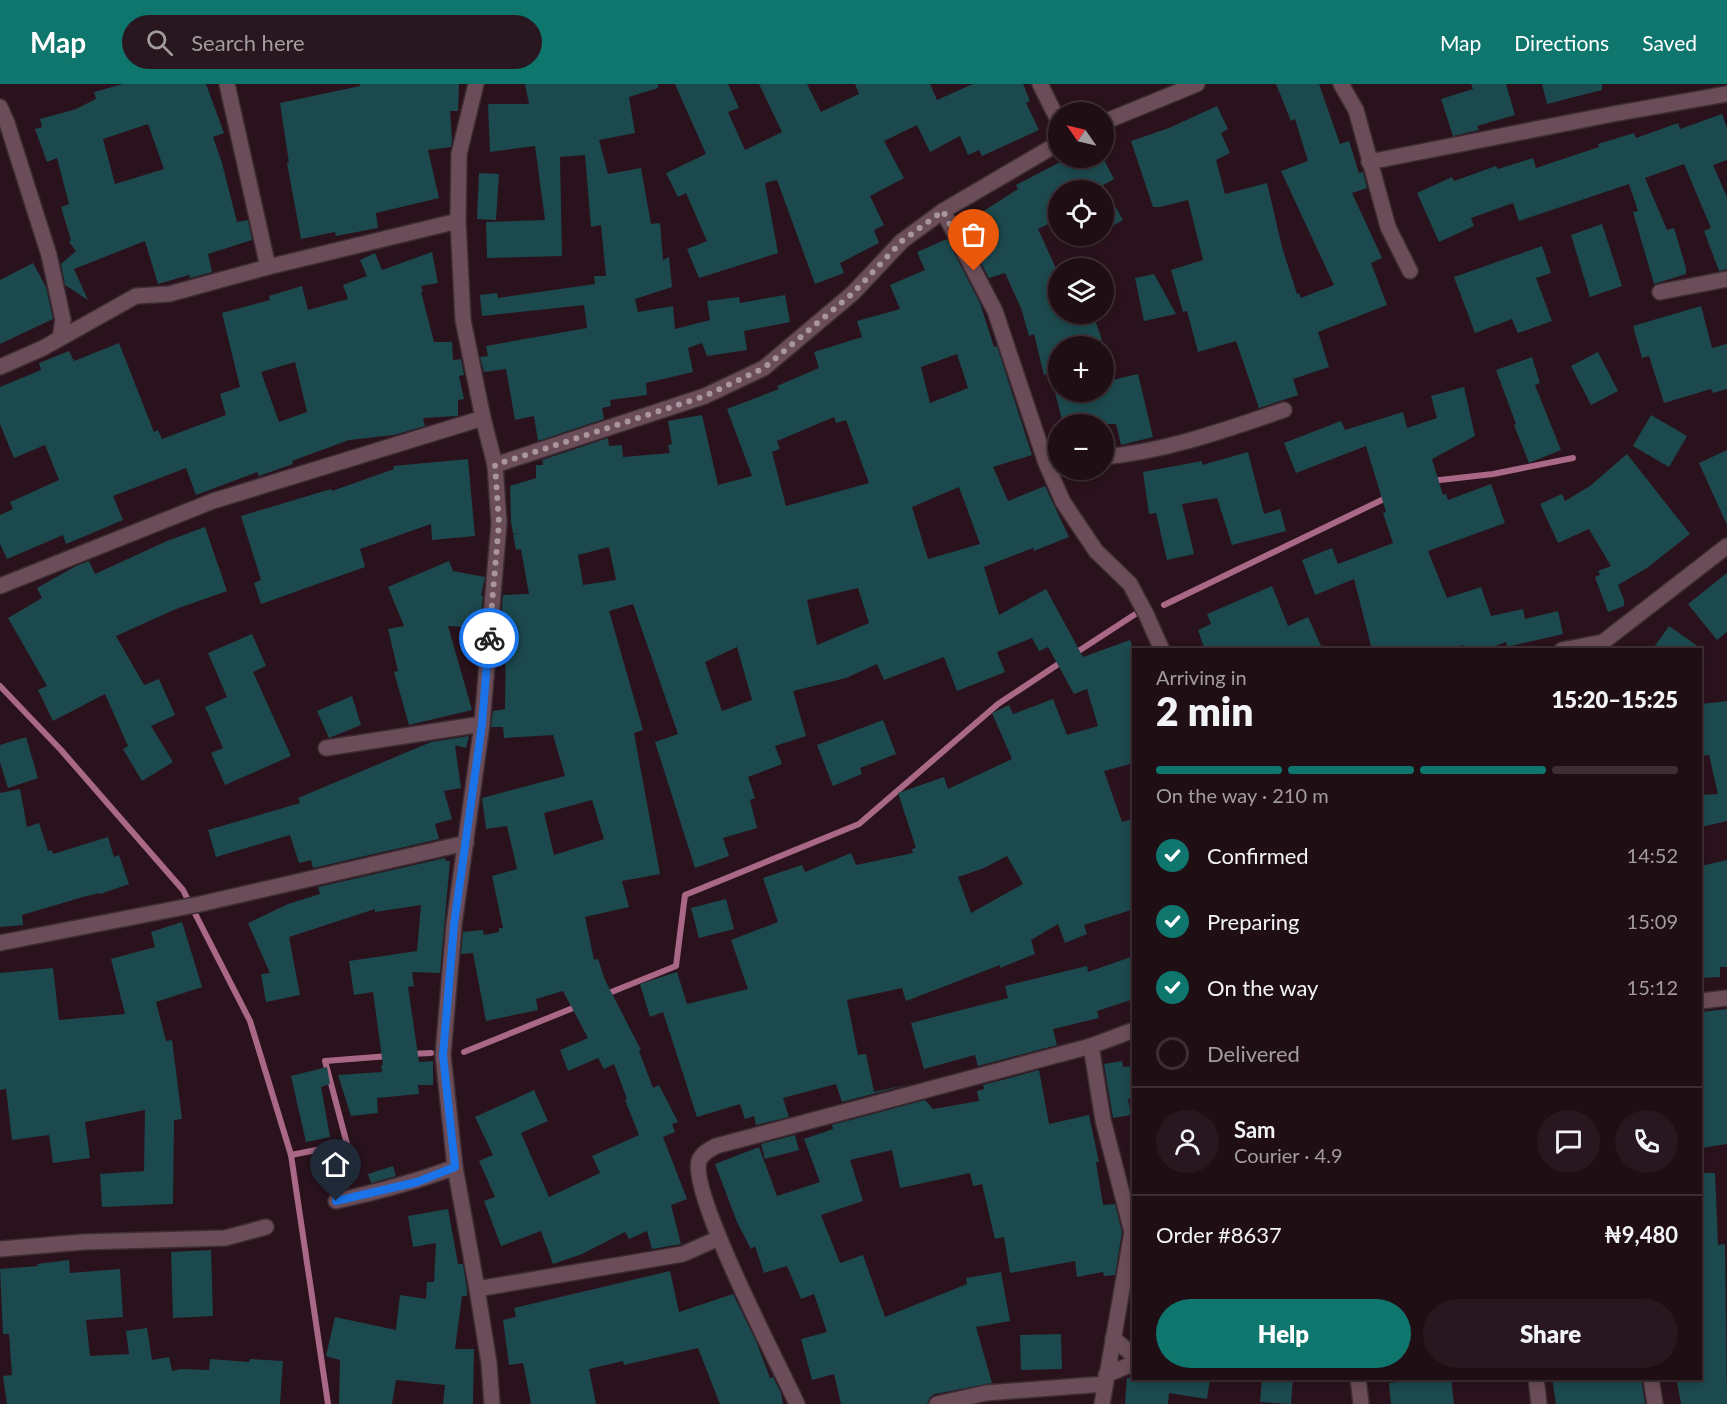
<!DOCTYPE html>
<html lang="en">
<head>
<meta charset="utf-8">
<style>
  :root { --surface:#200e15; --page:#28171e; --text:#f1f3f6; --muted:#a29ca0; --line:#3d2e34; --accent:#0f766e }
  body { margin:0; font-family:Lato,sans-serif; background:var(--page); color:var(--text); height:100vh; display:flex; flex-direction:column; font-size:22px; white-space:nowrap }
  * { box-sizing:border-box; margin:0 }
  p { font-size:20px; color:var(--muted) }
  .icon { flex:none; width:33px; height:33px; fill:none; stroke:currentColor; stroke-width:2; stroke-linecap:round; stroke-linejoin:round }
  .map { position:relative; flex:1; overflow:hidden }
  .drawer { position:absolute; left:1132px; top:564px; width:570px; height:732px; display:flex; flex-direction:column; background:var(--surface); border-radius:0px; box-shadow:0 3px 9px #0003,0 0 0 2px var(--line) }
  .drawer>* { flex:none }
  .needle { width:39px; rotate:304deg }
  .controls { position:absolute; left:1048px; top:18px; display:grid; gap:12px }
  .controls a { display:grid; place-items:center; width:66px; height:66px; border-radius:50%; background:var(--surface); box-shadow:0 3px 9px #0003,0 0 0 2px var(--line); font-size:30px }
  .pin { position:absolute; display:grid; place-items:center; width:51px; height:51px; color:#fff; margin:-62px -26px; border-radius:50% 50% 50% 0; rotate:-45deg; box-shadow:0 0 6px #0007 }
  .pin .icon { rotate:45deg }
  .courier { position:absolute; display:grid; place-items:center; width:60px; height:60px; margin:-30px; border:4px solid #1a73e8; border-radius:50%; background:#fff; color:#222; box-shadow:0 2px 8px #0007 }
  .overview em { font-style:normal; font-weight:800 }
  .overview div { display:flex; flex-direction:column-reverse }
  .overview { display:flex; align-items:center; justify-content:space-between; height:102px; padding:0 24px }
  h1 { font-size:39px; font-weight:800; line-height:45px }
  .bar { display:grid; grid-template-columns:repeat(4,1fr); gap:9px 6px; align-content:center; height:72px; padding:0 24px }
  .bar i { height:8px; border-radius:4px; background:var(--line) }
  .bar .active { background:var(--accent) }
  .bar p { grid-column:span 4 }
  .line { display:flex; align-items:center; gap:15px; padding:0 24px; border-top:2px solid var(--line) }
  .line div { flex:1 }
  .round { display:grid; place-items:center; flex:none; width:63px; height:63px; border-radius:32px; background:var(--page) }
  ol { padding:0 24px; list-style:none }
  li { display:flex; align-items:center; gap:18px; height:66px }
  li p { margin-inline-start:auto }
  li .icon { padding:6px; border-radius:50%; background:var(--accent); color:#fff; stroke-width:4 }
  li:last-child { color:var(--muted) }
  li i { width:33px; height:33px; border:3px solid var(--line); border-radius:50% }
  .button { display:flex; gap:12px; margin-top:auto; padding:12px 24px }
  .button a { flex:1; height:69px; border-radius:36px; background:var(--accent); color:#fff; font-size:24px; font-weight:800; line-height:69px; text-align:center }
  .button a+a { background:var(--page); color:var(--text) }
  header { display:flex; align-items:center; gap:36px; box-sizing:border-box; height:84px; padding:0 30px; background:var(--accent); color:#fff }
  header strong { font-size:28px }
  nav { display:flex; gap:33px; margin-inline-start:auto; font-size:21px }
  .search { width:420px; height:54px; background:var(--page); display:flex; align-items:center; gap:15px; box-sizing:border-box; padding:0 21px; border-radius:33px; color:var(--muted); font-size:22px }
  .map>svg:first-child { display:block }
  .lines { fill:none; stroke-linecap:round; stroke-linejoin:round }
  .stream { stroke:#a96886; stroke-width:6 }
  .building { fill:#1c494d; fill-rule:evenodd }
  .minor-casing { stroke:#3d2d33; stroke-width:18 }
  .tertiary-casing { stroke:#3d2d33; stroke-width:18 }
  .minor { stroke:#6a4d58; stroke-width:15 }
  .tertiary { stroke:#6a4d58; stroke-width:15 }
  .done { stroke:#a9959d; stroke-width:6; stroke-dasharray:0 10.8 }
  .route { stroke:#1a73e8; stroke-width:8 }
</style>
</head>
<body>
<header>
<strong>Map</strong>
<div class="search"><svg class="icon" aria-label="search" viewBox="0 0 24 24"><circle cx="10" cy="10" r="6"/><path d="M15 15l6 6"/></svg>Search here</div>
<nav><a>Map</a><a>Directions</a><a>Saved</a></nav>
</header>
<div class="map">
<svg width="1727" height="1320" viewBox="0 0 1727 1320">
  <rect width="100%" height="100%" fill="#2a121c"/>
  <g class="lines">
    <!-- stream -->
    <g class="stream">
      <path d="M1431 397 1493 390 1573 374"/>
      <path d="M1164 521 1388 413"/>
      <path d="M1074 570 1137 529"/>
      <path d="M0 602 61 666 183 806 250 937 291 1071 328 1320"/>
      <path d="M604 911 676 882 685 811 859 740 998 620 1063 577"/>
      <path d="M464 968 578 922"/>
      <path d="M411 970 431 969"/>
      <path d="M291 1071 347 1060 325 977 389 972"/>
    </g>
  </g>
  <!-- building -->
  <g class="building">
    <path d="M123 0H206L224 49 213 53 222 79 237 138 248 136 252 156 208 170 212 188 190 194 189 191 158 200 145 157 74 185 88 216 65 201 61 180 76 167 69 158 71 156 61 123 69 120 57 74 47 78 35 45 42 43 40 35 76 25 96 15 94 8ZM148 40 164 85 115 100 103 55Z"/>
    <path d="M360 0H459L458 27H450L452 56 451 63 428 66 439 114 376 129 378 144 336 152 335 148 301 155 287 79H289L280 19 360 2Z"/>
    <path d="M525 0H658V4L629 13 635 49 599 56 608 90 641 84 651 140 660 139 663 176 669 173 672 203 635 215 638 228 673 222 675 245 710 236 707 217 739 213 740 219 785 211 790 238 744 247 747 266 707 272 702 259 688 264 693 288 646 299 647 311 610 316 611 322 602 324 604 335 538 357 534 332 515 336 506 285 484 288 480 273 488 272 486 262 587 244 584 221 482 232 480 211 497 209 498 214 595 200 594 192H606L601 141 591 143 585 71 560 73 562 172 487 174 486 138 545 136 535 62 490 68 488 20H529Z"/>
    <path d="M675 0H728L739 24 728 28 745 66 782 48 759 0H807L821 28 859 10 855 0H930L937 16 973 0H1023L1030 17 1026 19 1039 46 982 72 979 66 968 71 960 52 930 68 917 41 884 57 904 94 870 112 884 141 874 146 879 159 840 179 844 189 815 200 777 96 765 99 778 169 699 194 687 165 707 157 686 109 678 113 666 89 706 70Z"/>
    <path d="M1276 0H1319L1340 60 1349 57 1359 89 1363 88 1367 104 1352 109 1382 174 1371 179 1387 221 1318 248 1329 283 1293 295 1298 311 1259 324 1236 257 1198 268 1187 227 1183 228 1171 186 1203 176 1188 116 1160 123H1153L1131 57 1169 44 1217 22 1228 45 1221 49 1230 69 1216 76 1225 110 1267 99 1282 163 1297 210 1299 209 1301 214 1334 201 1281 87 1308 77 1295 35 1291 37Z"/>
    <path d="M1471 0H1506L1515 31 1477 42 1479 46 1453 52 1441 15 1473 5Z"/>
    <path d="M1542 0H1602V6L1547 20Z"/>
    <path d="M1722 30 1727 44V76L1713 81 1727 113V185L1719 187 1704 147 1711 144 1684 80 1645 94 1667 146 1674 144 1686 184V190L1654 200 1633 128 1638 127 1629 100 1519 137 1513 119 1471 134 1474 142 1439 158 1417 109 1452 93 1454 97 1496 82 1498 85 1533 74 1536 84 1599 63 1598 60 1634 49 1636 54 1678 39 1680 45Z"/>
    <path d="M1068 74H1103L1114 95 1103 101 1123 136 1104 147V106H1059V135L1038 145 1059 191V230H1093L1102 256 1097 257 1098 262H1059V287L1044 291 1034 250 1029 252 1021 224 1005 189 989 194 965 148 969 146 965 139 1018 105 1016 101Z"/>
    <path d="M479 89 499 90 496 136 477 135Z"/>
    <path d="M1602 140 1622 202 1590 213 1571 151Z"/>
    <path d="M947 155 980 219 994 263 997 262 1032 371 993 383 1008 417 1045 402 1069 453 1034 467 1033 464 984 483 999 531 1046 505 1083 573 1130 556 1134 568V679L1104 687 1122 738 1134 735V825L1084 841 1087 850 1065 859 1058 840 1031 856 1035 870 1000 884V881L906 917 902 904 847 916 858 971 866 970 874 1008 910 1000 842 1018 836 1000 783 1014 789 1033 756 1041 754 1032 745 1035 740 1020 697 1033 663 928 650 933 640 900 677 888 687 920 748 905 731 856 778 838 763 794 802 781 805 788 851 769 856 781 913 769 912 765 916 764 898 709 944 693 948 705 1012 675 992 629 1009 621 1013 630 1053 615 1067 651 1098 642 1087 605 1074 610 1048 563 1039 567 1032 554 997 568 1005 588 957 607 944 573 884 596 877 580 846 594 793 607 806 652 775 662 782 680 748 693 755 714 750 716 757 744 723 754 729 772 695 784 655 658 678 650 633 520 609 527 643 646 634 649 660 790 622 797 629 823 585 833 594 876 598 875 605 896 641 966 639 967 653 1004 659 1001 678 1038 672 1040 675 1048 663 1053 687 1115 671 1121 681 1160 652 1165 647 1147 629 1155 625 1148 582 1170 553 1180 541 1147 501 1162 484 1117 495 1113 479 1077 493 1071 475 1033 534 1006 548 1037 521 1049 549 1113 600 1089 592 1072 639 1051 625 1016 627 1015 614 980 604 985 598 974 568 987 560 966 588 954 563 907 536 915 538 926 486 937 473 869 461 870 463 848 483 846 484 851 499 848V844H503L492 792 517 785 507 742 486 745 482 714 565 692 553 651 504 654 503 643H491L493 627 505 625 506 545H500L503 511 529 510 521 465 516 466 513 450 517 449H513L511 438 510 402 536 394V381H543L542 376 608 354 609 362 622 361 623 373 670 369 668 361 672 360 668 337 702 331 718 401 752 392 727 325 779 305 777 302 819 284 814 268 862 253 857 237 900 225 890 201 925 186 917 168ZM957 270 968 304 930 319 921 283ZM834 333 836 339 846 336 869 399 786 422 772 368 780 365 777 357ZM959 403 980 460 928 475 912 423ZM609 463 616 496 583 501 578 471ZM858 504 869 539 817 561 807 516ZM737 563 752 616 722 627 705 578ZM592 716 604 755 554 771 544 729ZM1007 772 1023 800 971 829 958 793 984 784Z"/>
    <path d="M1542 162 1551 189 1536 194 1552 237 1518 249 1512 235 1475 249 1454 193Z"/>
    <path d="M432 168 438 199 421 202 423 208H421L434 258H452L453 276 461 275 464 291 459 292 464 315 458 316V332L423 334 425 342 394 351 349 356 292 377 293 380 259 392 257 388 196 411 186 384 113 412 123 436 66 460 63 451 7 475 0 460V431L13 425 10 418 59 396 45 361 14 374 0 340V303L41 286 39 279 69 267 74 277 119 259 154 348 158 346 162 355 226 331 220 310 240 303 222 229 270 216 269 212 302 202 308 226 348 215 343 201 367 192 360 176 375 169 382 186ZM295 278 307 328 279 338 261 288Z"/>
    <path d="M33 179 46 203 53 235 0 260V196Z"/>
    <path d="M1154 190 1176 230 1144 237 1135 194Z"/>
    <path d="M1701 222 1712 264 1727 260V305L1713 309 1711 305 1664 319 1649 272 1642 274 1633 242Z"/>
    <path d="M1598 268 1618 307 1591 321 1571 282Z"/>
    <path d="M1532 273 1540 299 1535 301 1561 366 1529 379 1514 341 1516 340 1496 286Z"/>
    <path d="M1138 290 1153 353 1121 361 1116 340H1063L1055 308H1104V298Z"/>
    <path d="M1464 303 1475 352 1432 375 1443 411 1446 410 1448 416 1491 400 1505 439 1428 467 1447 514 1481 503 1491 532 1523 525 1525 535 1558 527 1563 550 1507 563 1506 558 1485 566H1464L1463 561 1444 566H1372L1354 495 1315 511 1302 476 1332 464 1338 480 1393 459 1383 429 1386 428 1366 362 1296 389 1284 359 1341 337 1345 346 1403 328 1407 344 1437 334 1431 312Z"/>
    <path d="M1651 331 1687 352 1669 383 1633 362Z"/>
    <path d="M1727 366V441L1699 379Z"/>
    <path d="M1248 368 1264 430 1280 425 1286 447 1232 461 1217 414 1182 420 1194 470 1167 476 1156 429 1149 430 1143 388 1202 377V381Z"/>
    <path d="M1627 370 1690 450 1647 484 1618 501 1624 516V522L1608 528 1595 493 1600 491 1598 487 1611 482 1589 445 1558 459 1540 420 1562 410 1565 417 1590 402Z"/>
    <path d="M468 375 475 452 432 456 431 440 360 465 365 483 261 520 254 499 261 496 241 432 331 405 332 407 394 385 393 382Z"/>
    <path d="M205 443 227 507 176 525 116 552 144 601 159 595 175 631 151 642 173 678 142 697 123 665 128 662 105 610 53 637 38 606 47 602 8 534 42 514 37 504 76 482 89 477 95 490 167 457Z"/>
    <path d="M449 477 453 487 485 493 481 512 483 511 480 544 448 542 472 626 409 641 394 588 398 587 388 545 404 542 388 503Z"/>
    <path d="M1727 489V548L1717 556 1688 520Z"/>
    <path d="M1272 502 1288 542 1308 533 1323 566H1205L1198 546 1211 540 1207 530Z"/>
    <path d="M1669 542 1703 566H1652Z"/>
    <path d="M252 550 266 582 253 588 291 672 225 701 211 669 223 664 205 623 227 613 208 569Z"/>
    <path d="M352 612 361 641 329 654 317 627Z"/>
    <path d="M1727 617V737L1701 743V711L1718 710 1709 671 1701 672V620Z"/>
    <path d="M883 636 896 670 860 684 862 690 833 702 817 661Z"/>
    <path d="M469 652 466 664 455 661 461 704 444 707 452 735 435 740 439 755 313 784 311 776 299 779 290 751 216 773 208 746 300 719 298 714 431 658Z"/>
    <path d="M26 653 38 694 8 704 0 678V661Z"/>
    <path d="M20 705 27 743 39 739 48 767 52 766 53 770 108 753 114 773 119 771 129 800 100 810 99 809 83 813 22 831 23 841 0 843V709Z"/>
    <path d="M445 774 446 777H450L440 889 412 888 414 902 408 903 419 978 433 977V1001H418L419 1010 377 1014 378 1029 351 1032 338 991 382 988 381 981H383L373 908 354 911 349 877 417 867 421 821 375 828V825L289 853 300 911 266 918 261 890 270 889 248 839 288 820 320 810 318 803Z"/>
    <path d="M1727 776V883H1720V893L1701 894V782Z"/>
    <path d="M726 815 734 845 699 854 691 824Z"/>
    <path d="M182 838 202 903 156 918 166 957 172 956 182 1035 174 1036 173 1120 102 1123 100 1090 144 1087 145 1026 85 1038 90 1074 53 1079 49 1051 12 1056 6 1005 0 1006V889L53 884 59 936 125 930 111 875 155 863 151 848Z"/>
    <path d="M1134 872V915L1097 927 1099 934 1053 945 1057 961 978 982 975 971 924 985 911 939 1008 914 1005 902 1087 882 1088 888Z"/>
    <path d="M1727 925V1060L1701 1064V928Z"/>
    <path d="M1122 977 1123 983 1134 982V1014L1128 1015 1131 1031 1113 1034 1104 980Z"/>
    <path d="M327 983 330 1000 321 1003 330 1053 306 1058 291 992Z"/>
    <path d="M1039 986 1049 1040 1089 1031 1099 1078H1096L1103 1121 1115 1120 1122 1148 1115 1191 1104 1192 1103 1188 1077 1193 1075 1177 1010 1189 1004 1153 995 1155 982 1100 973 1102 970 1089 900 1104 892 1066 850 1076 863 1117 821 1131 840 1179 863 1171 885 1233 967 1200 966 1194 1001 1188 1010 1237 976 1243 992 1299 935 1310 930 1313 927 1320H841L834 1290 812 1296 801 1255 827 1248 814 1210 801 1215 787 1182 764 1189 755 1162 751 1165 737 1138 715 1080 759 1063 777 1112 820 1098 804 1055 833 1045 832 1041 925 1016 933 1025 979 1017 977 1007 984 1005 983 1001Z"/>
    <path d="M795 1051 799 1066 765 1075 761 1060Z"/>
    <path d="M393 1082 396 1092 371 1099 368 1090Z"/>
    <path d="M1701 1089H1715L1718 1161 1725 1160 1727 1320H1681L1677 1298 1701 1294Z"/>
    <path d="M448 1125 458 1180H463L467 1206V1212H462L455 1265H474L473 1320H443L445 1301 396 1296 392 1320H339L340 1276 326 1272 335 1233 396 1246 400 1211 426 1215 427 1198H434L436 1159 413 1163 408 1132Z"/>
    <path d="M211 1166 213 1232 173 1234 171 1168Z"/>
    <path d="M69 1176 70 1189 120 1185 123 1233 86 1236 90 1272 129 1270 126 1247 147 1244 152 1276 169 1273 172 1287 181 1285 209 1286 210 1275 249 1278 250 1275 283 1277 280 1320H7L3 1292 12 1291 9 1250H3L0 1185 38 1182 37 1180Z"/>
    <path d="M670 1187 679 1228 733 1210 756 1257 770 1294 773 1293 781 1309 783 1320H720L698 1264 624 1281 623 1277 589 1285 596 1320H531L523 1279 509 1281 503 1236 516 1233 514 1224Z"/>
    <path d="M1061 1250 1062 1285 1021 1286 1020 1251Z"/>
    <path d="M1127 1294H1210L1207 1315 1169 1309 1168 1320H1125Z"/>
    <path d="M1262 1294H1293L1291 1320 1260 1318Z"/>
    <path d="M1433 1294H1451L1454 1320H1391L1389 1299Z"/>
    <path d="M1552 1294H1641L1645 1320H1556Z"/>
  </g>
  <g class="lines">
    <defs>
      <g id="minor">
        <path d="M227 0 268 183"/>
        <path d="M1040 0 1059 38"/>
        <path d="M1341 0 1356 26 1388 143 1410 187"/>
        <path d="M0 23 7 39 49 171 63 236 60 254"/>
        <path d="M1104 38 1197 0"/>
        <path d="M1369 78 1613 30 1727 10"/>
        <path d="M943 127 995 227 1046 379 1063 418 1096 467 1130 500 1146 530 1162 566"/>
        <path d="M1660 208 1727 195"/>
        <path d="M0 283 43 264 136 212 169 210 268 183 458 137"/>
        <path d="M1104 373C1167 367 1225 346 1284 326"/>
        <path d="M495 381 705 312 764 284 853 209 902 157 943 127 1059 59"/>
        <path d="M0 502 213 417 483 334"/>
        <path d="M1562 566 1603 558 1727 462"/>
        <path d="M326 664 482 640"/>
        <path d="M0 859 200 820 466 759"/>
        <path d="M1701 917 1727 914"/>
        <path d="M1091 962 1103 1036 1132 1148 1102 1320"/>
        <path d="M336 1117C377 1108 416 1098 455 1083"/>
        <path d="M0 1165 83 1158 225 1154 266 1143"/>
        <path d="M477 1205 683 1170 719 1154"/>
        <path d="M1113 1254 1134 1272"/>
        <path d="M1106 1291 1134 1279"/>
        <path d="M1358 1294 1361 1320"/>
        <path d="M1536 1294 1539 1320"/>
        <path d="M1651 1294 1655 1320"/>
        <path d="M797 1320C779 1281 689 1109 699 1077 702 1069 709 1066 716 1062L1091 962 1134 946"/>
        <path d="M937 1320 986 1309 1105 1300"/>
      </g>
      <path id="tertiary" d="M476 0 459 70 458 137 463 236 483 334 495 381 499 439 482 640 454 841 443 971 455 1083 477 1205 489 1279 492 1320"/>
    </defs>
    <!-- minor casing -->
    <use href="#minor" class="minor-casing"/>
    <!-- tertiary casing -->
    <use href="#tertiary" class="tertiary-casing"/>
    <!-- minor -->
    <use href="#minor" class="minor"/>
    <!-- tertiary -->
    <use href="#tertiary" class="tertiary"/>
  </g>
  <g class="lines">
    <!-- done -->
    <path class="done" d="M489 554 499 439 495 381 705 312 764 284 853 209 902 157 943 127 974 187"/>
    <!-- route -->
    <path class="route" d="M336 1117 417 1098 455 1083 443 971 454 841 482 640 489 554"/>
  </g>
</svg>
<div class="controls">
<a><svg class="needle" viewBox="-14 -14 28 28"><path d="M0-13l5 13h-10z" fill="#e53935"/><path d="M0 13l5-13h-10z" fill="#a29ca0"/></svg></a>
<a><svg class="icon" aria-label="locate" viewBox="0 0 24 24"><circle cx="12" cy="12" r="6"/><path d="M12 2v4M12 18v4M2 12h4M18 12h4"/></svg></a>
<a><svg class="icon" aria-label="layers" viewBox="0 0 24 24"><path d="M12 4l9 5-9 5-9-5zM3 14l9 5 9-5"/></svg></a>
<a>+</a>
<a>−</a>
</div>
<div class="pin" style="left:974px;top:187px;background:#ea580c"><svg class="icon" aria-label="bag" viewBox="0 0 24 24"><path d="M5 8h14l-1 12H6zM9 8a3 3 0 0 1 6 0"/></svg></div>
<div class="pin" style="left:336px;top:1117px;background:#1f2937"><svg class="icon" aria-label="home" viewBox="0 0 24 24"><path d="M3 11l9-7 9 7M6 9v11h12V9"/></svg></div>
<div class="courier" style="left:489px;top:554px"><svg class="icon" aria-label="bike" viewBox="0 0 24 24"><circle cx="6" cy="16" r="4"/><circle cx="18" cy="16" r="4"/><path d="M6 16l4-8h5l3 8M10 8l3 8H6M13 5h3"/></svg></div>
<section class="drawer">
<div class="overview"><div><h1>2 min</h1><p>Arriving in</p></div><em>15:20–15:25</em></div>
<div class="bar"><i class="active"></i><i class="active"></i><i class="active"></i><i></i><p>On the way · 210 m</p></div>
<ol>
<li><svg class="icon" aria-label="check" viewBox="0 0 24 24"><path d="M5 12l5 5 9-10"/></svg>Confirmed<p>14:52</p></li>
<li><svg class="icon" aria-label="check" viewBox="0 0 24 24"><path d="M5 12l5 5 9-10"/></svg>Preparing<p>15:09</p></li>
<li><svg class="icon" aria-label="check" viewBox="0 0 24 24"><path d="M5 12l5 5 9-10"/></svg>On the way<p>15:12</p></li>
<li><i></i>Delivered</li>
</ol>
<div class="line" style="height:108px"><a class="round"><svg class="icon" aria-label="person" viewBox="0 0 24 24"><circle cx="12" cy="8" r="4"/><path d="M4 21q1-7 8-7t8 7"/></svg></a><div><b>Sam</b><p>Courier · 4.9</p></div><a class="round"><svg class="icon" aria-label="chat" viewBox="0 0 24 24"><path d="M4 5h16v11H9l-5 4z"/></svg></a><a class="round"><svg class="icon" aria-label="phone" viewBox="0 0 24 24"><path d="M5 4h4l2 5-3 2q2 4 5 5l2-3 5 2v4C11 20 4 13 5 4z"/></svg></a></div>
<div class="line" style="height:78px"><div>Order #8637</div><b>₦9,480</b></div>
<div class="button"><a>Help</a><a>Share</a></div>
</section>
</div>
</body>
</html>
